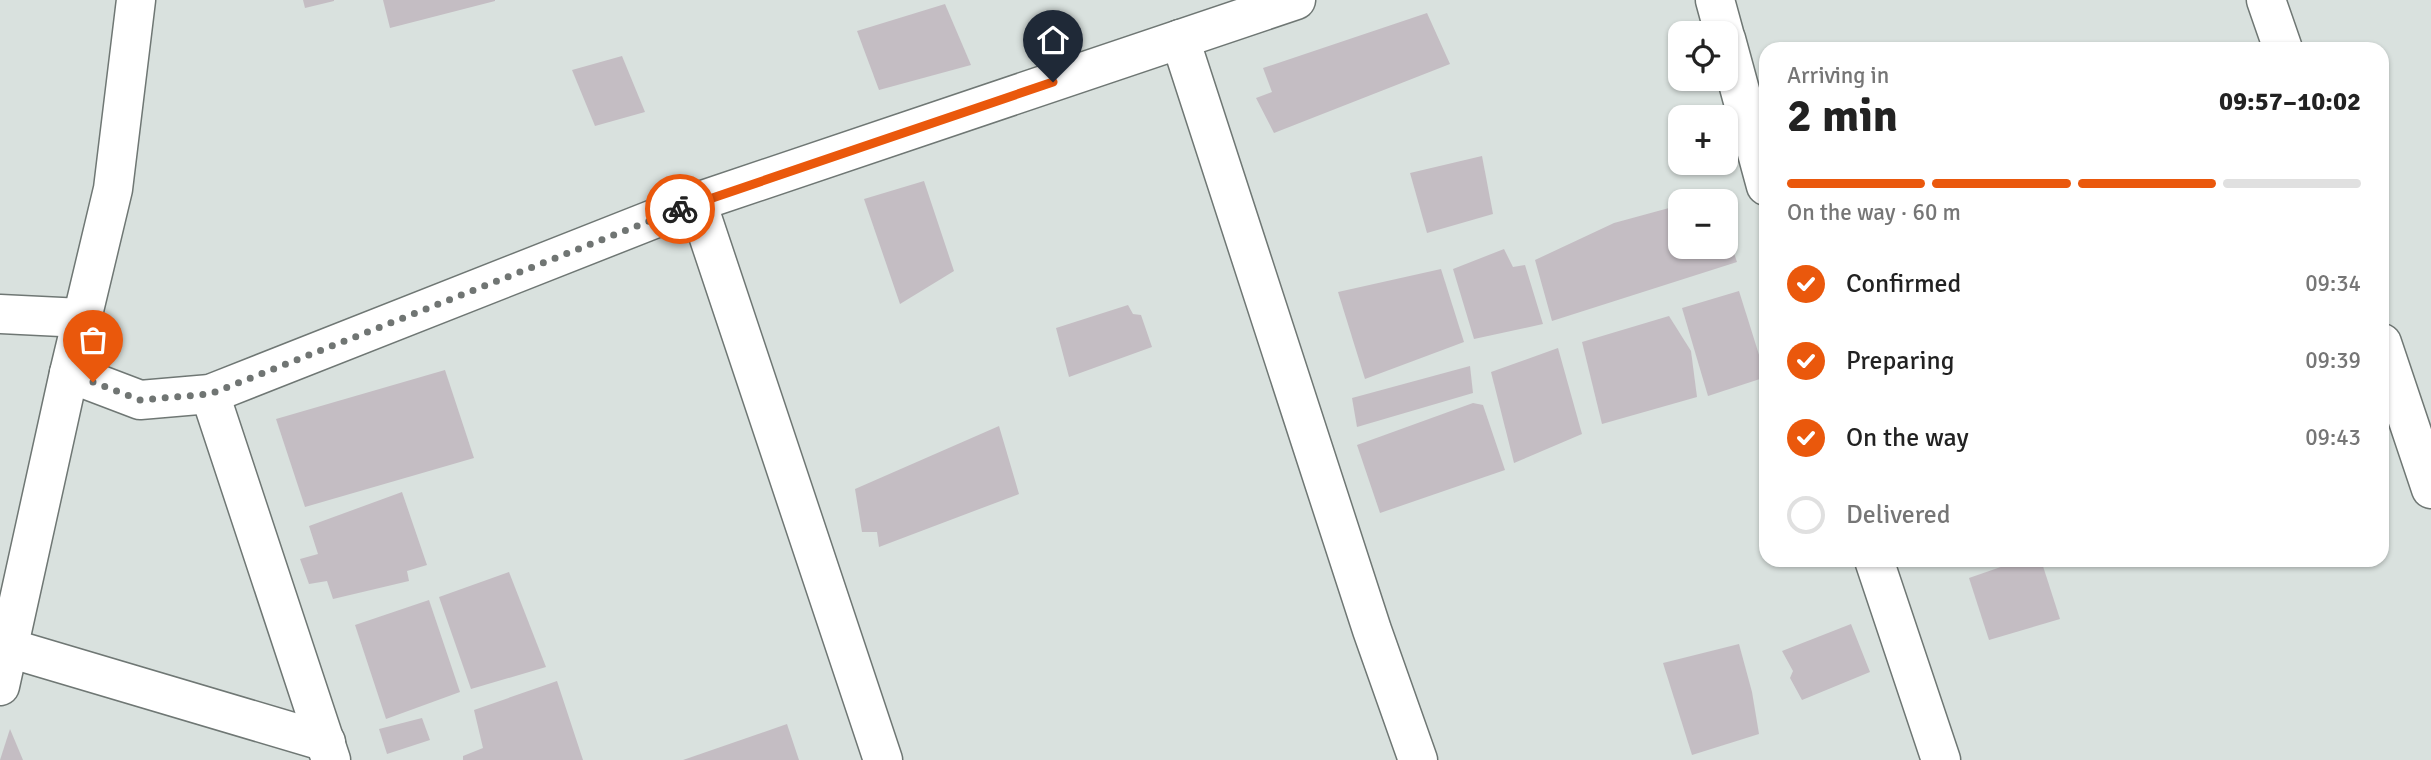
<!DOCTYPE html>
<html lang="en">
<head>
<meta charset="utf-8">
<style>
  :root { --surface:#fff; --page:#f2f2f2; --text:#222; --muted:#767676; --line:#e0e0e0; --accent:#ea580c }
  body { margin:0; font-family:Signika,sans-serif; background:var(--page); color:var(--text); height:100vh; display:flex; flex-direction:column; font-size:26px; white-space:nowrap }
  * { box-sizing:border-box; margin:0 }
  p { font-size:23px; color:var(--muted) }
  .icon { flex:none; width:38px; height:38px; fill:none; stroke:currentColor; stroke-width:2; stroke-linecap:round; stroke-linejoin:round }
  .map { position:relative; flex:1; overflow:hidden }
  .side { position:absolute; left:1759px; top:42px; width:630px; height:525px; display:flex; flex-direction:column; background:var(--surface); border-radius:21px; box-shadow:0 2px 5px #0004 }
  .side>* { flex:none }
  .tools { position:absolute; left:1668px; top:21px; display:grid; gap:14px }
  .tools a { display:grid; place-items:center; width:70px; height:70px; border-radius:14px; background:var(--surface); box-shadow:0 2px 5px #0004; font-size:35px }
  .pin { position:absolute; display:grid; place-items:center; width:60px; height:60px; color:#fff; margin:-72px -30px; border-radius:50% 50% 50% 0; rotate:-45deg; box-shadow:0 0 7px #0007 }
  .pin .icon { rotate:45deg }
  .courier { position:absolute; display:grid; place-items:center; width:70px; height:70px; margin:-35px; border:5px solid #ea580c; border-radius:50%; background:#fff; color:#222; box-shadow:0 2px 9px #0007 }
  .summary em { font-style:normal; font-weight:700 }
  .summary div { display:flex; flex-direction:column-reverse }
  .summary { display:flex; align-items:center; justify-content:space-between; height:119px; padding:0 28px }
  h1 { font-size:46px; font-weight:700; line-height:52px }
  .bar { display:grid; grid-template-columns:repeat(4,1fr); gap:10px 7px; align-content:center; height:84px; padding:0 28px }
  .bar i { height:9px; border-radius:5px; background:var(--line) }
  .bar .on { background:var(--accent) }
  .bar p { grid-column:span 4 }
  ol { padding:0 28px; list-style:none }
  li { display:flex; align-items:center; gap:21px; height:77px }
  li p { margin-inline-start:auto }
  li .icon { padding:7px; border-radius:50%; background:var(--accent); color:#fff; stroke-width:4 }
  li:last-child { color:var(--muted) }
  li i { width:38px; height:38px; border:4px solid var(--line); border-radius:50% }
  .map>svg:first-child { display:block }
  .building { fill:#c4bdc3 }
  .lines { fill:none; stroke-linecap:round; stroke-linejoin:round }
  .street-casing { stroke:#6f7774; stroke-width:41 }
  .street { stroke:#fff; stroke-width:38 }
  .done { stroke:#707573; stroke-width:7; stroke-dasharray:0 12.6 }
  .route { stroke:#ea580c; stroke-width:9 }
</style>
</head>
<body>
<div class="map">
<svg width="2431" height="760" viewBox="0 0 2431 760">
  <rect width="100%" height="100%" fill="#d9e1de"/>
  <!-- building -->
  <g class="building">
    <path d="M303 0H334V1L305 8Z"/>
    <path d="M383 0H495V1L390 28Z"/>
    <path d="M945 4 971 65 879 90 857 31Z"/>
    <path d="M1427 13 1450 64 1274 133 1256 98 1272 92 1263 68Z"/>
    <path d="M622 56 645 112 595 126 572 70Z"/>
    <path d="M1482 156 1493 214 1427 233 1410 173Z"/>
    <path d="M924 181 954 271 900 304 864 199Z"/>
    <path d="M1680 205V247H1726V229L1737 262 1552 321 1535 260 1614 223Z"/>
    <path d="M1504 249 1513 267 1525 265 1543 324 1474 339 1453 269Z"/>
    <path d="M1441 269 1464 342 1365 379 1338 292Z"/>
    <path d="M1739 291 1766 377 1708 396 1682 308Z"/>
    <path d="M1128 305 1133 314 1141 315 1152 347 1069 377 1056 328Z"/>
    <path d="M1669 316 1691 351 1697 397 1602 424 1582 342Z"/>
    <path d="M1558 348 1582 434 1514 463 1491 372Z"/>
    <path d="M1470 366 1473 393 1357 427 1352 398Z"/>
    <path d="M445 370 474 458 305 507 276 419Z"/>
    <path d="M1473 403 1483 405 1505 470 1380 513 1357 445Z"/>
    <path d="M999 426 1019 494 879 547 877 532H862L855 489Z"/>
    <path d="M402 492 427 565 407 571 409 581 333 599 327 581 309 584 300 559 318 554 309 526Z"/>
    <path d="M2021 560H2041L2060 619 1989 640 1969 578Z"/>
    <path d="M509 572 546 667 471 689 439 597Z"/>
    <path d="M429 600 460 692 386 719 355 625Z"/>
    <path d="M1851 624 1870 672 1802 700 1790 678 1793 671 1782 651Z"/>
    <path d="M1739 644 1752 692 1759 734 1692 755 1663 663Z"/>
    <path d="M557 681 583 760H463V756L483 748 474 710Z"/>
    <path d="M422 718 430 740 387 754 379 729Z"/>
    <path d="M787 724 799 760H683Z"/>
    <path d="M10 729 23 760H0Z"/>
  </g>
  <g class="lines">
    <defs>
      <g id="street">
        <path d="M1715 0 1724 33"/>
        <path d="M2266 0 2283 49"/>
        <path d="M1180 39 1372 630 1418 760"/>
        <path d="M1726 39 1766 186"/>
        <path d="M697 202 883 760"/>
        <path d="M0 314 82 318"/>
        <path d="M2382 343 2431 489"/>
        <path d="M69 373 140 400 210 394 697 202 1296 0"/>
        <path d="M210 394 331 760"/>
        <path d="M1874 560 1941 760"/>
        <path d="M9 648 326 742"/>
        <path d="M0 686 69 373 113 189 136 0"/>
      </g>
    </defs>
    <!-- street casing -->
    <use href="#street" class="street-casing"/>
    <!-- street -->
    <use href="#street" class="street"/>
  </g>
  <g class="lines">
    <!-- done -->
    <path class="done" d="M93 382 140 400 210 394 680 209"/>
    <!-- route -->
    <path class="route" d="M680 209 1053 82"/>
  </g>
</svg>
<div class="tools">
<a><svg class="icon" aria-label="locate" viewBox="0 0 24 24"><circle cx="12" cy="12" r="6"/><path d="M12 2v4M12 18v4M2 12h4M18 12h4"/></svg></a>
<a>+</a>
<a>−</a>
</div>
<div class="pin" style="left:93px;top:382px;background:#ea580c"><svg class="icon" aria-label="bag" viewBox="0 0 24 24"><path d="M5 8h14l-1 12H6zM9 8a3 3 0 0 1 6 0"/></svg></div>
<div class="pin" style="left:1053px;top:82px;background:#1f2937"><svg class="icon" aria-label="home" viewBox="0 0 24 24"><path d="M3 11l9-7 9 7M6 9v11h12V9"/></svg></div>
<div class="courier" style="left:680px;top:209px"><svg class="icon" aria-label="bike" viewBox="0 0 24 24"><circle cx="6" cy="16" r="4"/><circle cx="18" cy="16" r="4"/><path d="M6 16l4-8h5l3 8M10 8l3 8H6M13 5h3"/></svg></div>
<section class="side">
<div class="summary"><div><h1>2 min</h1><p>Arriving in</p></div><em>09:57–10:02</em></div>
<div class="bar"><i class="on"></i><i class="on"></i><i class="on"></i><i></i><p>On the way · 60 m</p></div>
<ol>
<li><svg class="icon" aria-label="check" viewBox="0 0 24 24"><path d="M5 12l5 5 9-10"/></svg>Confirmed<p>09:34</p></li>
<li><svg class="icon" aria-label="check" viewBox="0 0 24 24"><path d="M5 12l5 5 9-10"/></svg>Preparing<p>09:39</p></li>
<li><svg class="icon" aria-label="check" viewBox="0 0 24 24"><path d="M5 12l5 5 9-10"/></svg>On the way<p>09:43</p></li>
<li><i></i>Delivered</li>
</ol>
</section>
</div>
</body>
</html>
